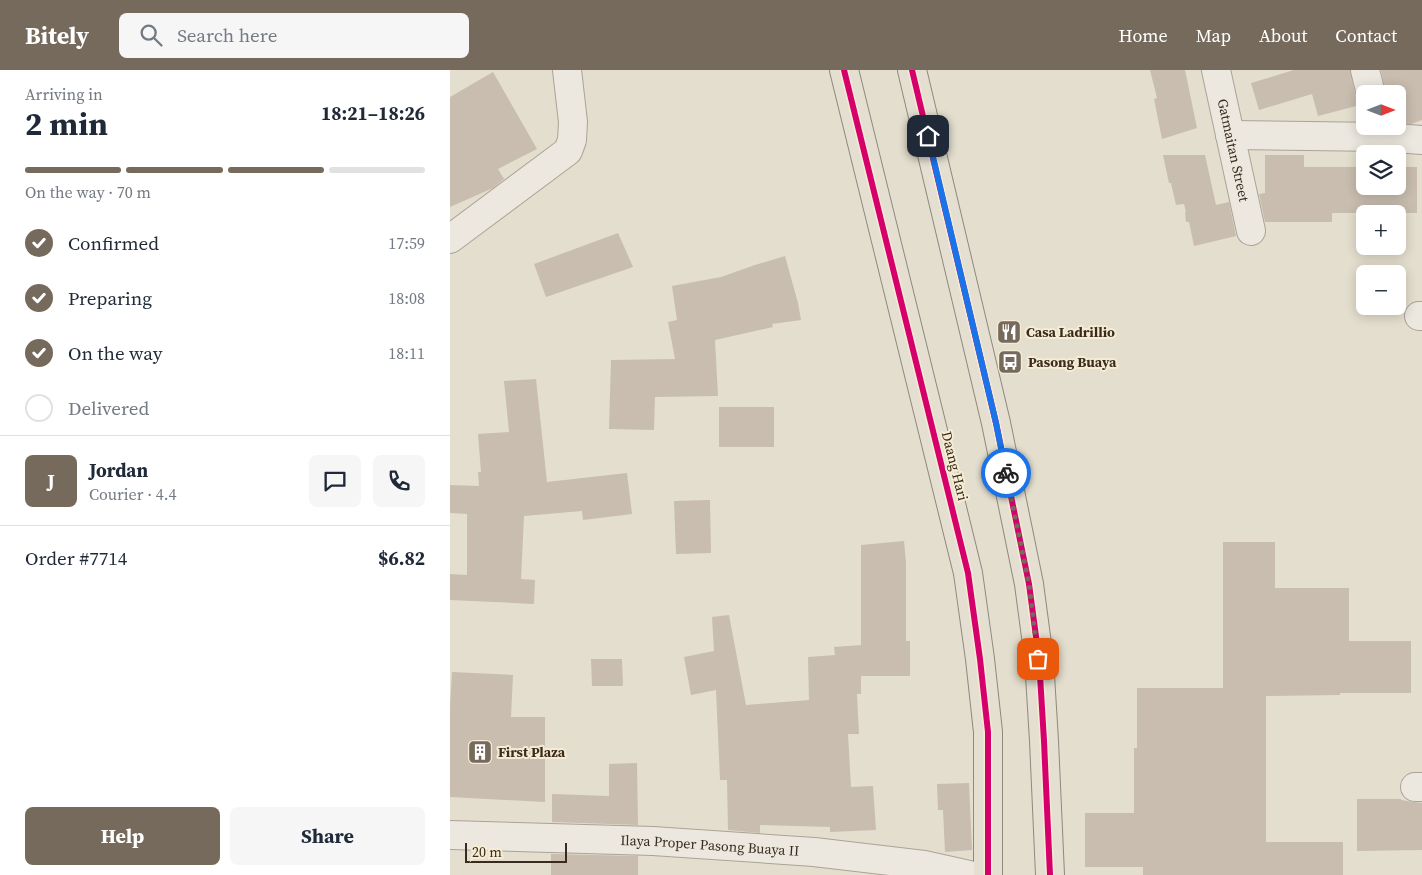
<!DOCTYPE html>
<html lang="en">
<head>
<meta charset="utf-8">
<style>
  :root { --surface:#fff; --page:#f6f6f7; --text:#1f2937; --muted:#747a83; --line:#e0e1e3; --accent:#756a5c }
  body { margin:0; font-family:"Source Serif 4",serif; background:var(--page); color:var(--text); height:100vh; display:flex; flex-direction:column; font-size:19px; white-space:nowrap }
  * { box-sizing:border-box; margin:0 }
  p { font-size:16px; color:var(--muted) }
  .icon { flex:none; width:28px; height:28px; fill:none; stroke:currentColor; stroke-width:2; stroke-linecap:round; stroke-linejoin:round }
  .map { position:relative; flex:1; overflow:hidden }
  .panel { display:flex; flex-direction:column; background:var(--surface); width:450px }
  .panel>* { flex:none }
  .needle { width:32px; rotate:90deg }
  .fabs { position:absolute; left:906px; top:15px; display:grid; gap:10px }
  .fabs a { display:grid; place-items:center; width:50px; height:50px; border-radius:8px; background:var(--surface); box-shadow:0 2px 12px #0003; font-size:25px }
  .scale { position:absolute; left:15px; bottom:12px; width:102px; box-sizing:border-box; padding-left:5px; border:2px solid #392c1e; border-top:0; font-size:14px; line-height:18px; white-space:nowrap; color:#392c1e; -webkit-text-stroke:4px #f6ecd4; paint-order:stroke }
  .pin { position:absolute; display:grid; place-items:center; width:42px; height:42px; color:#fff; margin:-21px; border-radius:10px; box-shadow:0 2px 8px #0006 }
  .courier { position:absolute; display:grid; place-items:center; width:50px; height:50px; margin:-25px; border:4px solid #1a73e8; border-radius:50%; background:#fff; color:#222; box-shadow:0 1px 6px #0007 }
  .overview em { font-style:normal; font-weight:700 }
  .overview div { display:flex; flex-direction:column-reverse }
  .overview { display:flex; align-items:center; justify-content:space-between; height:85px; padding:0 25px }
  h1 { font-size:32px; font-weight:700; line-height:38px }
  .bar { display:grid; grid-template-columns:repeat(4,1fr); gap:8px 5px; align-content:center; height:60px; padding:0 25px }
  .bar i { height:6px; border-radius:4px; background:var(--line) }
  .bar .on { background:var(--accent) }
  .bar p { grid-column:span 4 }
  .line { display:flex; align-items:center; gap:12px; padding:0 25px; border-top:1px solid var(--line) }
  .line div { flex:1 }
  .round { display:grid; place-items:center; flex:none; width:52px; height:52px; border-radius:8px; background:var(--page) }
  ol { padding:0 25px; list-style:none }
  li { display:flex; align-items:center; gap:15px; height:55px }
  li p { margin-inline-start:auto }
  li .icon { padding:5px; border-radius:50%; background:var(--accent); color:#fff; stroke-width:4 }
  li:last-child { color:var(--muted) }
  li i { width:28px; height:28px; border:2px solid var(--line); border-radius:50% }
  .primary-button { display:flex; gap:10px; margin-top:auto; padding:10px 25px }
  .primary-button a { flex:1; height:58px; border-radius:8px; background:var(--accent); color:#fff; font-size:20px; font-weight:700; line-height:58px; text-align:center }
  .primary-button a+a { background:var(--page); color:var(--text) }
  header { display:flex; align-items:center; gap:30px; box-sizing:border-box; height:70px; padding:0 25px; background:var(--accent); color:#fff }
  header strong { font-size:24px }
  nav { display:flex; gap:28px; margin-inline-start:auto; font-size:18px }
  .search { width:350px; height:45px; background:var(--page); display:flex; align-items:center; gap:12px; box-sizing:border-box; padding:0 18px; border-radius:8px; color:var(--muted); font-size:19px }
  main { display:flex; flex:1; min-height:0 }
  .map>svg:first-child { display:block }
  .building { fill:#c8bdaf }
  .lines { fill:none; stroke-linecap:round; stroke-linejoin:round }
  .minor-casing { stroke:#aaa396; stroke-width:30 }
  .tertiary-casing { stroke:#aaa396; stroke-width:30 }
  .primary-casing { stroke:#8f897e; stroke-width:30 }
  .minor { stroke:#ece8df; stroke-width:28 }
  .tertiary { stroke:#ece8df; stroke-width:28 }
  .primary { stroke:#e4dfd1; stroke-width:28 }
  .cycleway-casing { stroke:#f6ecd4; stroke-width:9 }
  .cycleway { stroke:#d6006c; stroke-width:6 }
  .done { stroke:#756a5c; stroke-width:5; stroke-dasharray:0 9 }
  .route { stroke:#1a73e8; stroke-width:6 }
  .labels { text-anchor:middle; stroke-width:4; stroke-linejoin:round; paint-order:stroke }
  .street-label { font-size:14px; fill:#392c1e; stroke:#f6ecd4 }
  .poi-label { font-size:14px; font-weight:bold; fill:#392c1e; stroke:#f6ecd4; text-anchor:start }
</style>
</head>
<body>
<header>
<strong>Bitely</strong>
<div class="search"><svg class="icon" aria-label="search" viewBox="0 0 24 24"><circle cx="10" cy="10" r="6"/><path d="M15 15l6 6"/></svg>Search here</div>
<nav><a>Home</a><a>Map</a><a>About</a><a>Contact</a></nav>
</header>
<main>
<section class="panel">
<div class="overview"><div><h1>2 min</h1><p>Arriving in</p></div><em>18:21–18:26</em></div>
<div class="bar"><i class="on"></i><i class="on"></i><i class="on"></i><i></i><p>On the way · 70 m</p></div>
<ol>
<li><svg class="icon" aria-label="check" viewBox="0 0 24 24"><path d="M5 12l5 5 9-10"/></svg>Confirmed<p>17:59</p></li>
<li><svg class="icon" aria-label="check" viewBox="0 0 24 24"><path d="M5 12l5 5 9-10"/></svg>Preparing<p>18:08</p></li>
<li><svg class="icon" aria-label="check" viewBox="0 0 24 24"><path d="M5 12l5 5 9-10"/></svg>On the way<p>18:11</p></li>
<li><i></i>Delivered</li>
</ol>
<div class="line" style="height:90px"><b class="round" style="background:var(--accent);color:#fff">J</b><div><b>Jordan</b><p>Courier · 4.4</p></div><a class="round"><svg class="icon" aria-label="chat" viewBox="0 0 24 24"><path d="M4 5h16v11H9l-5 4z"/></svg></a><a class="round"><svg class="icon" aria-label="phone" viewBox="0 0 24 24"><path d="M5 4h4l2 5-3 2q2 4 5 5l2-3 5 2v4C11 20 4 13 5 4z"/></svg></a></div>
<div class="line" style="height:65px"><div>Order #7714</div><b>$6.82</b></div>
<div class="primary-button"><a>Help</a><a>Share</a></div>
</section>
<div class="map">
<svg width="972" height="805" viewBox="0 0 972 805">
  <rect width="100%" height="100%" fill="#e4dece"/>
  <!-- building -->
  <g class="building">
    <path d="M700 0H735L747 58 712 69 704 29 707 28Z"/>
    <path d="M844 0H900L906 28 910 35 868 46 862 24 809 40 801 13Z"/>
    <path d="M931 0H972V50L961 54 949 53 948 48V24H936Z"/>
    <path d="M43 2 87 79 48 99 54 109 43 118 0 137V27Z"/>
    <path d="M713 85H755L766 135 779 132 786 166 744 176 739 152H736L735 142H736L734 134 726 135 721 113H719Z"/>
    <path d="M815 85H854V97H915V116H948V97H967V143H882V152H815L809 124 815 123Z"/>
    <path d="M168 163 183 197 96 227 84 194Z"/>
    <path d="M335 186 348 233 351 250 322 254 323 257 265 270 268 326 205 327 204 360 159 359 161 290 225 289 218 252 227 250 222 216 271 207 305 195Z"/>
    <path d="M86 309 97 412 177 403 182 444 133 450 132 441 74 446 71 509 85 510 84 534 0 530V504L17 505V444L0 443V415L29 416 28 402H31L28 364 59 362 54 311Z"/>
    <rect x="269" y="337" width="55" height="40"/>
    <path d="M260 430 261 483 226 484 224 431Z"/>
    <path d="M454 471 456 493V571H460V606H411V624H407L409 664H398L401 717 423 716 426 760 380 762V757L310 755V763L278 760 277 710H270L266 620 241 625 234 587 264 581 262 547 279 545 296 635 359 630 358 587 385 585 384 577 411 575V475Z"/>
    <path d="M773 472H825V518H899V571H961V623H890V625L816 626V772H893V805H693V797H635V743H684V678H687V618H773Z"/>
    <path d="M141 589H172L173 616H142Z"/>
    <path d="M2 602 63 605 61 647H95V732L0 727V637Z"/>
    <path d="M187 693 188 755 102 752V724L159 726V694Z"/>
    <path d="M519 713 522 780 495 782 493 740H488L487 714Z"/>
    <path d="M907 729H951V730L972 733V780L907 781Z"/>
    <path d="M101 784 188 786V805H101Z"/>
  </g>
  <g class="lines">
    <defs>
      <g id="minor">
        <path id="s1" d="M766 0 801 161"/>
        <path d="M915 0 921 24"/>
        <path d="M780 65 932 67 972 70"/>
        <path d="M0 169 118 81 122 70 123 52 117 0"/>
        <path d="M969 246H972"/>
        <path d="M965 717H972"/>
      </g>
      <g id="tertiary">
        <path id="s2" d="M0 765 203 771 364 782 474 795 519 805"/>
      </g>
      <g id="primary">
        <path d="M394 0 518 503 530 589 538 662V805"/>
        <path d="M462 0 546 353 579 514 589 589 594 671 600 805"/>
      </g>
    </defs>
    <!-- minor casing -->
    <use href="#minor" class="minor-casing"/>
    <!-- tertiary casing -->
    <use href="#tertiary" class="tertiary-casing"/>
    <!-- primary casing -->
    <use href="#primary" class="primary-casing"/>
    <!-- minor -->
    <use href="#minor" class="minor"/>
    <!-- tertiary -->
    <use href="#tertiary" class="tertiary"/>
    <!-- primary -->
    <use href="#primary" class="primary"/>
    <defs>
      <g id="cycleway">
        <path d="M394 0 518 503 530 589 538 662V805"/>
        <path d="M462 0 546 353 579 514 589 589 594 671 600 805"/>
      </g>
    </defs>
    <!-- cycleway casing -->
    <use href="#cycleway" class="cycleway-casing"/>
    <!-- cycleway -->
    <use href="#cycleway" class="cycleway"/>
  </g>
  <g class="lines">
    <!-- done -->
    <path class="done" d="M556 403 579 514 588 589"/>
    <!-- route -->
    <path class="route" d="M478 66 546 353 556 403"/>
  </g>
  <!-- icons -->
  <defs>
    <symbol id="restaurant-square" viewBox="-11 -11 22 22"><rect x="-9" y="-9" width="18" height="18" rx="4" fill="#756a5c" stroke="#f6ecd4"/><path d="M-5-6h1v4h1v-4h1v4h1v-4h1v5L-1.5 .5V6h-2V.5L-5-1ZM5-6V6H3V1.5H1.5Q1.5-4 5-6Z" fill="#fff"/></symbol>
    <symbol id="bus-square" viewBox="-11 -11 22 22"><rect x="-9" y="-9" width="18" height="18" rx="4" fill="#756a5c" stroke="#f6ecd4"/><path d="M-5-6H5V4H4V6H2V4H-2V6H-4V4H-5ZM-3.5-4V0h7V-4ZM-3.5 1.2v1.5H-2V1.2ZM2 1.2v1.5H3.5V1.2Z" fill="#fff"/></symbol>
    <symbol id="building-square" viewBox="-11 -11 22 22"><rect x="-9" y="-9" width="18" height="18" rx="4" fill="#756a5c" stroke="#f6ecd4"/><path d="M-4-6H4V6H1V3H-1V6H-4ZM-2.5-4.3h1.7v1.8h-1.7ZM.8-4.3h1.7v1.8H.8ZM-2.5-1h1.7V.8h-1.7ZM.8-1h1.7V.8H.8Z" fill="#fff"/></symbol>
  </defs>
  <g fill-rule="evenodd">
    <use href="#restaurant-square" x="545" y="248" width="28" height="28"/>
    <use href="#bus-square" x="546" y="278" width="28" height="28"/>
    <use href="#building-square" x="16" y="668" width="28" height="28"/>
  </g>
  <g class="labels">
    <!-- street labels -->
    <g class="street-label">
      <text dy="5" stroke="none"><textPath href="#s1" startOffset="82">Gatmaitan Street</textPath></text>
      <text transform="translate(505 396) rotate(76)" y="5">Daang Hari</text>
      <text dy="5" stroke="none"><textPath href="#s2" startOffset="260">Ilaya Proper Pasong Buaya II</textPath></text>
    </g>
    <!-- poi labels -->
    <g class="poi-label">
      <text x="576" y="267">Casa Ladrillio</text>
      <text x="578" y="297">Pasong Buaya</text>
      <text x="48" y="687">First Plaza</text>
    </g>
  </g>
</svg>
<div class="fabs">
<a><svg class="needle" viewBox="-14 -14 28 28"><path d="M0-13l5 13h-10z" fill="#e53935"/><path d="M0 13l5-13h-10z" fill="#747a83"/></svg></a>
<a><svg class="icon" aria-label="layers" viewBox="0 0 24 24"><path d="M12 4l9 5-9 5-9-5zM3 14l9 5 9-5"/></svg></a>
<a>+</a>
<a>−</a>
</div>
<div class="scale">20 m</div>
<div class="pin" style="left:588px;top:589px;background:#ea580c"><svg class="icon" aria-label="bag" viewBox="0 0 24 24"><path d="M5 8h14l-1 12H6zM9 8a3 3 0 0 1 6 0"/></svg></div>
<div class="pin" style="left:478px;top:66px;background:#1f2937"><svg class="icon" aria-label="home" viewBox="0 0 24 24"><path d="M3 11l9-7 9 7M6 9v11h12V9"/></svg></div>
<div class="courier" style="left:556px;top:403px"><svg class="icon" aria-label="bike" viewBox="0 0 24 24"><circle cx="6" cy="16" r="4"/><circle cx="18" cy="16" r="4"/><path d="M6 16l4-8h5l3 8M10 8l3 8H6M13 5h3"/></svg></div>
</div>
</main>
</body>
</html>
